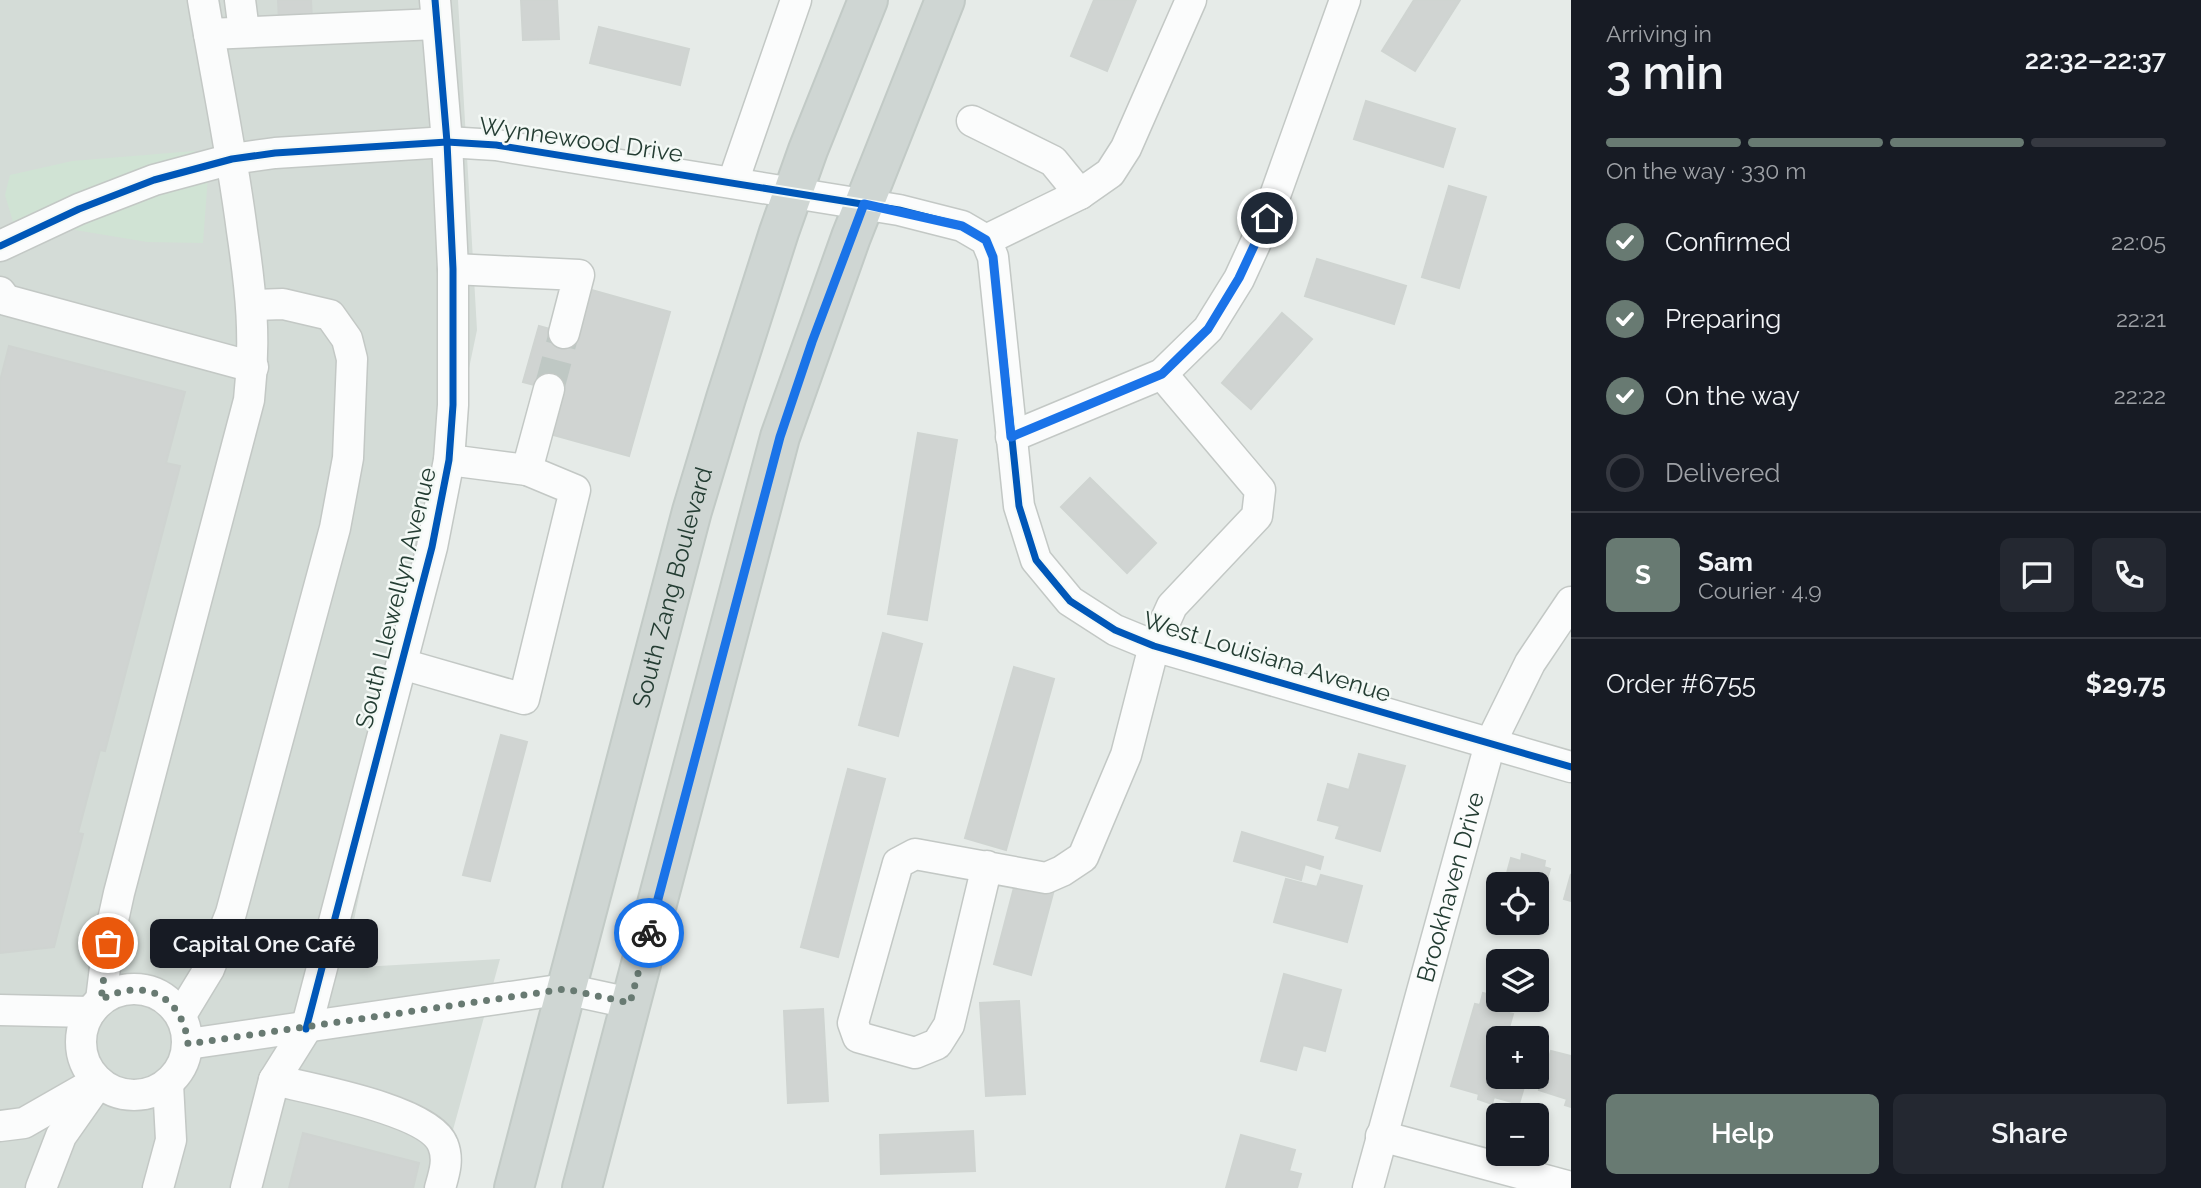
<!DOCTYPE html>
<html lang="en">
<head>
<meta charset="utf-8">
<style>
  :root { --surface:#171b24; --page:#242831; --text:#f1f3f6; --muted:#9ea1a6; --line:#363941; --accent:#687a72 }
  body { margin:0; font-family:Raleway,sans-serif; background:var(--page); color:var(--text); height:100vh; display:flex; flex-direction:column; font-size:26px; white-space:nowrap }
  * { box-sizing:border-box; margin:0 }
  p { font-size:23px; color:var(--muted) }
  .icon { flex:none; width:38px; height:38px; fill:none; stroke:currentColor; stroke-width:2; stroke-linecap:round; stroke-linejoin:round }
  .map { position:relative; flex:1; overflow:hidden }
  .panel { display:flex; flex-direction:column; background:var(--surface); width:630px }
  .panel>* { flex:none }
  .buttons { position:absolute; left:1486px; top:872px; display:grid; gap:14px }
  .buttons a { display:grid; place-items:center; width:63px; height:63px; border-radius:10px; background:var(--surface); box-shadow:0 4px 10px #0003; font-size:35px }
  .pin { position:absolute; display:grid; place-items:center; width:60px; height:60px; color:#fff; margin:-30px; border:4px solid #fff; border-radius:50%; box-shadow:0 2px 7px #0007 }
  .courier { position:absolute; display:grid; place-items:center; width:70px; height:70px; margin:-35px; border:5px solid #1a73e8; border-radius:50%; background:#fff; color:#222; box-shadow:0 2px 9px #0007 }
  .bubble { position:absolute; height:49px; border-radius:10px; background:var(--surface); box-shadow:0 4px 10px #0003; font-size:23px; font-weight:600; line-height:49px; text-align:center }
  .headline em { font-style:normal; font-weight:600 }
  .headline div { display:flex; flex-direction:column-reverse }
  .headline { display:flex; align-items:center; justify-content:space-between; height:119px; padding:0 35px }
  h1 { font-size:46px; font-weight:600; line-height:52px }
  .bar { display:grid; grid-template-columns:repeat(4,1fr); gap:10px 7px; align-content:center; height:84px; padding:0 35px }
  .bar i { height:9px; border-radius:5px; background:var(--line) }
  .bar .selected { background:var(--accent) }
  .bar p { grid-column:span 4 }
  .line { display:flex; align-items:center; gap:18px; padding:0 35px; border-top:2px solid var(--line) }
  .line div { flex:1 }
  .round { display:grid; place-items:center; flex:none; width:74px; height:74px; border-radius:10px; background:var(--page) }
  ol { padding:0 35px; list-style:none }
  li { display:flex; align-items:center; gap:21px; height:77px }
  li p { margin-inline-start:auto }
  li .icon { padding:7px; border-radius:50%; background:var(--accent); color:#fff; stroke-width:4 }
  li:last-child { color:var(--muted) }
  li i { width:38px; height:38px; border:4px solid var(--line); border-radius:50% }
  .cta { display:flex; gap:14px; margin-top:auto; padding:14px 35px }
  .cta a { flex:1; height:80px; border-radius:10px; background:var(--accent); color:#fff; font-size:28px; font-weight:600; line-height:80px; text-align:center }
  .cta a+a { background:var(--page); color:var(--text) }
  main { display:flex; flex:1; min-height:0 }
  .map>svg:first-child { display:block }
  .built { fill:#d4dcd7 }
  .green { fill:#d0e3d4 }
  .building { fill:#d0d4d2; stroke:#cfd4d1; stroke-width:2 }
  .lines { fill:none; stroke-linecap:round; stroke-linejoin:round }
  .minor-tunnel { stroke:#bfc8c4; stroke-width:30; stroke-dasharray:30 15; stroke-linecap:butt }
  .minor-casing { stroke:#c3c8c5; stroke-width:33 }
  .major-casing { stroke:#c2cac6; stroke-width:42 }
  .minor { stroke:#fbfcfc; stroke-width:30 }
  .major { stroke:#cfd6d3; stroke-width:38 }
  .cycleway-casing { stroke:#f4f9f6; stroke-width:11 }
  .cycleway { stroke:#0057b8; stroke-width:7 }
  .done { stroke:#687a72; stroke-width:7; stroke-dasharray:0 12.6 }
  .route { stroke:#1a73e8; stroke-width:9 }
  .labels { text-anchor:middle; stroke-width:5; stroke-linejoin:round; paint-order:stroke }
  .street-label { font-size:24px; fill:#243d33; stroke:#f4f9f6 }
</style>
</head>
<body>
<main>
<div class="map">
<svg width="1571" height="1188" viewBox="0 0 1571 1188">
  <rect width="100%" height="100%" fill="#e6ebe8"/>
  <!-- built -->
  <path class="built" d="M0 0H458L477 330 344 968 500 959 437 1188H0Z"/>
  <!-- green -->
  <path class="green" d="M194 151 204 163 208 176 203 243 147 242 63 228 14 225 5 195 10 175 72 161Z"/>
  <!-- building -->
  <g class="building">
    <path d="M278 0H311L312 20 279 21Z"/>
    <path d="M521 0H557L559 39 523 40Z"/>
    <path d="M1094 0H1136L1107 71 1071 56Z"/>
    <path d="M1414 0H1460L1415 71 1382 51Z"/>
    <path d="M599 27 689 49 680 85 590 63Z"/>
    <path d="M1366 101 1455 129 1443 167 1354 139Z"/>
    <path d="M1449 186 1486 197 1459 288 1422 277Z"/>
    <path d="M1317 259 1406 286 1394 324 1305 296Z"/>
    <path d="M588 289 670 312 629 456 550 434 561 392 523 382 539 326 575 336Z"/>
    <path d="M1282 313 1312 339 1251 409 1222 383Z"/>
    <path d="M9 346 185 392 166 463 180 466 105 751 100 750 78 833 83 834 54 947 0 953V381Z"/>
    <path d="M918 433 957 440 927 620 888 614Z"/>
    <path d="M1090 478 1156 543 1127 573 1061 507Z"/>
    <path d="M883 633 922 644 898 736 859 725Z"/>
    <path d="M1014 667 1054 679 1006 850 965 838Z"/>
    <path d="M501 735 527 742 490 881 463 875Z"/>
    <path d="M1359 754 1405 766 1380 851 1336 838 1340 826 1318 820 1328 784 1349 790Z"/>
    <path d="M848 769 885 779 838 957 801 947Z"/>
    <path d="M1242 832 1323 857 1320 869 1305 864 1301 880 1234 861Z"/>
    <path d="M1522 854 1545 861 1544 867 1550 869 1536 918V884H1504L1511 858 1521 861Z"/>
    <path d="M1571 874V901L1564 899Z"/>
    <path d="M1321 875 1362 886 1347 942 1274 922 1286 879 1317 887Z"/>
    <path d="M1017 876 1055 886 1031 975 994 964Z"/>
    <path d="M1284 974 1341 990 1325 1051 1303 1045 1296 1070 1261 1061Z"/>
    <path d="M1483 993 1498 997V999L1513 1001 1509 1013 1513 1014 1506 1038H1498V1043L1493 1042 1490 1050 1498 1053V1076H1532L1528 1088 1524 1087 1519 1104 1494 1097 1492 1104 1478 1099 1479 1094 1451 1086 1475 1004 1480 1005Z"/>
    <path d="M1019 1001 1025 1094 986 1096 980 1003Z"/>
    <path d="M823 1009 828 1101 788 1103 784 1011Z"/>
    <path d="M1551 1051 1571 1056V1107L1565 1105 1567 1099 1539 1090Z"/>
    <path d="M973 1131 975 1171 881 1174 880 1135Z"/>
    <path d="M303 1133 419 1163 413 1188H289Z"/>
    <path d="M1241 1135 1295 1150 1289 1171 1301 1174 1297 1188H1226Z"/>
  </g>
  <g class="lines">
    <!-- minor-tunnel -->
    <path class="minor-tunnel" d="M549 389 564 333"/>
    <defs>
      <g id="minor">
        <path d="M240 0 244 31"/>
        <path d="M209 34 436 24"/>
        <path d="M972 121 1053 161 1080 194"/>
        <path d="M733 182 796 0"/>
        <path d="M986 240 1080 194 1110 173 1126 148 1191 0"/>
        <path d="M0 246 79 209 154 180 232 159 275 153 447 142 496 145 899 210 962 226 986 240 993 257 1019 506 1036 560 1070 601 1115 630 1154 646 1571 767"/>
        <path d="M453 269 579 275 564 333"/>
        <path d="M0 292 6 300 253 367"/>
        <path d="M1011 437 1162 374 1208 329 1239 279 1267 218 1345 0"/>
        <path d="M527 470 549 389"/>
        <path d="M402 664 524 699 575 490 527 470 449 460"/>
        <path d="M987 866 949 1025 937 1044 915 1053 858 1037 853 1023 898 863 915 854 1046 878 1062 871 1083 857 1126 755 1154 646 1172 606 1257 516 1260 490 1162 374"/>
        <circle cx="134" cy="1042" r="53"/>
        <path d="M101 1000 108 943 119 893 249 400C256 339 251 291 242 231 232 153 216 77 203 0"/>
        <path d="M0 1010 90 1012"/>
        <path d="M181 1015 209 969 231 913 335 528 348 458 352 359 347 339 330 315 283 304 253 305"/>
        <path d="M188 1044 565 989 630 1003"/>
        <path d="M274 1080C311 1089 430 1110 443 1145 449 1160 444 1174 440 1188"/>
        <path d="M0 1126 24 1123 94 1083"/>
        <path d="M1381 1136 1571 1187"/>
        <path d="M41 1188 61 1136 99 1082"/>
        <path d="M158 1188 171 1140 168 1084"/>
        <path d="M246 1188 274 1080 306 1029 432 547 449 460 453 405V269L447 142 435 0"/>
        <path id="s1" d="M1368 1188 1490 744 1530 663 1571 602"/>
      </g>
      <g id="major">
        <path id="s2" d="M514 1188 692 511 726 398 779 232 808 150 868 0"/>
        <path d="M582 1188 780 437 851 237 945 0"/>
      </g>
    </defs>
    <!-- minor casing -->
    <use href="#minor" class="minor-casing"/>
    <!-- major casing -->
    <use href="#major" class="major-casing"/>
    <!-- minor -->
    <use href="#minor" class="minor"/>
    <!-- major -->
    <use href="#major" class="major"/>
    <defs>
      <g id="cycleway">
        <path d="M0 246 79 209 154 180 232 159 275 153 447 142 496 145 899 210 962 226 986 240 993 257 1019 506 1036 560 1070 601 1115 630 1154 646 1571 767"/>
        <path d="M306 1029 432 547 449 460 453 405V269L447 142 435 0"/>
      </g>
    </defs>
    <!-- cycleway casing -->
    <use href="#cycleway" class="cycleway-casing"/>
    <!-- cycleway -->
    <use href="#cycleway" class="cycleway"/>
  </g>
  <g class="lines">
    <!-- done -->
    <path class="done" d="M108 943 101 1000C143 976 183 996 188 1044L565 989 630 1003 649 933"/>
    <!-- route -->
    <path class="route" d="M649 933 780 437 812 342 864 204 962 226 986 240 993 257 1011 437 1162 374 1208 329 1239 278 1267 218"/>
  </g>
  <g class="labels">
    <!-- street labels -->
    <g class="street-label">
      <text transform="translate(581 140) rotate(8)" y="8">Wynnewood Drive</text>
      <text dy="8" stroke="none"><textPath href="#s2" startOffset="621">South Zang Boulevard</textPath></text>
      <text transform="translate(396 598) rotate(-76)" y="8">South Llewellyn Avenue</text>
      <text transform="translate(1267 657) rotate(17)" y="8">West Louisiana Avenue</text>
      <text dy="8" stroke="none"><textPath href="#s1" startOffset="312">Brookhaven Drive</textPath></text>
    </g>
  </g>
</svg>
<div class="buttons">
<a><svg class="icon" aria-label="locate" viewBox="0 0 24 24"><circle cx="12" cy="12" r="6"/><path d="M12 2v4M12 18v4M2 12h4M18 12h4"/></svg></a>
<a><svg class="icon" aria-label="layers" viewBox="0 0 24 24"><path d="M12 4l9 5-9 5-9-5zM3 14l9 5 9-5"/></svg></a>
<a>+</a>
<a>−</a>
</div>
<div class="pin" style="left:108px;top:943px;background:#ea580c"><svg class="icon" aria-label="bag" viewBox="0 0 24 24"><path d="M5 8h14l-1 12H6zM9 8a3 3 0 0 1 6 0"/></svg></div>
<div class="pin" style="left:1267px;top:218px;background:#1f2937"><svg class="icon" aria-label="home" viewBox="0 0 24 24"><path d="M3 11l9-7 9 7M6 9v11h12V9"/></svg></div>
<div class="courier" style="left:649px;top:933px"><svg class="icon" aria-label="bike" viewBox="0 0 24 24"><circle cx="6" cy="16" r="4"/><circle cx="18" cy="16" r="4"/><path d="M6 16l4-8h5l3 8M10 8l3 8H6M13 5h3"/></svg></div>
<div class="bubble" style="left:150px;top:919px;width:228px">Capital One Café</div>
</div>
<section class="panel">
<div class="headline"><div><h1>3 min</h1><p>Arriving in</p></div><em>22:32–22:37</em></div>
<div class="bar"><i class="selected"></i><i class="selected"></i><i class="selected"></i><i></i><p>On the way · 330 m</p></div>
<ol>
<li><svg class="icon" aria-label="check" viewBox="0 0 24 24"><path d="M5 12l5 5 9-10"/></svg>Confirmed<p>22:05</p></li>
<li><svg class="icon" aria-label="check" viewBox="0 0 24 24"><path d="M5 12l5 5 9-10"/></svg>Preparing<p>22:21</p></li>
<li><svg class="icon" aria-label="check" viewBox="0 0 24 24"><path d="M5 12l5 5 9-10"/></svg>On the way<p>22:22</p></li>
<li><i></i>Delivered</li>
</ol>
<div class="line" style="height:126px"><b class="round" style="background:var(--accent);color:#fff">S</b><div><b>Sam</b><p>Courier · 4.9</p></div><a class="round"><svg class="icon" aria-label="chat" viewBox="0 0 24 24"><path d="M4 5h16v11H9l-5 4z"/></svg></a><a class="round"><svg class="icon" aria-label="phone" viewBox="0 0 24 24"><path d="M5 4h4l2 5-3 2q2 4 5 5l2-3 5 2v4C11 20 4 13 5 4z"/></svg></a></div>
<div class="line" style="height:91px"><div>Order #6755</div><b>$29.75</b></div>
<div class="cta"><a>Help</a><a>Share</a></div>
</section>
</main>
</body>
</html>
